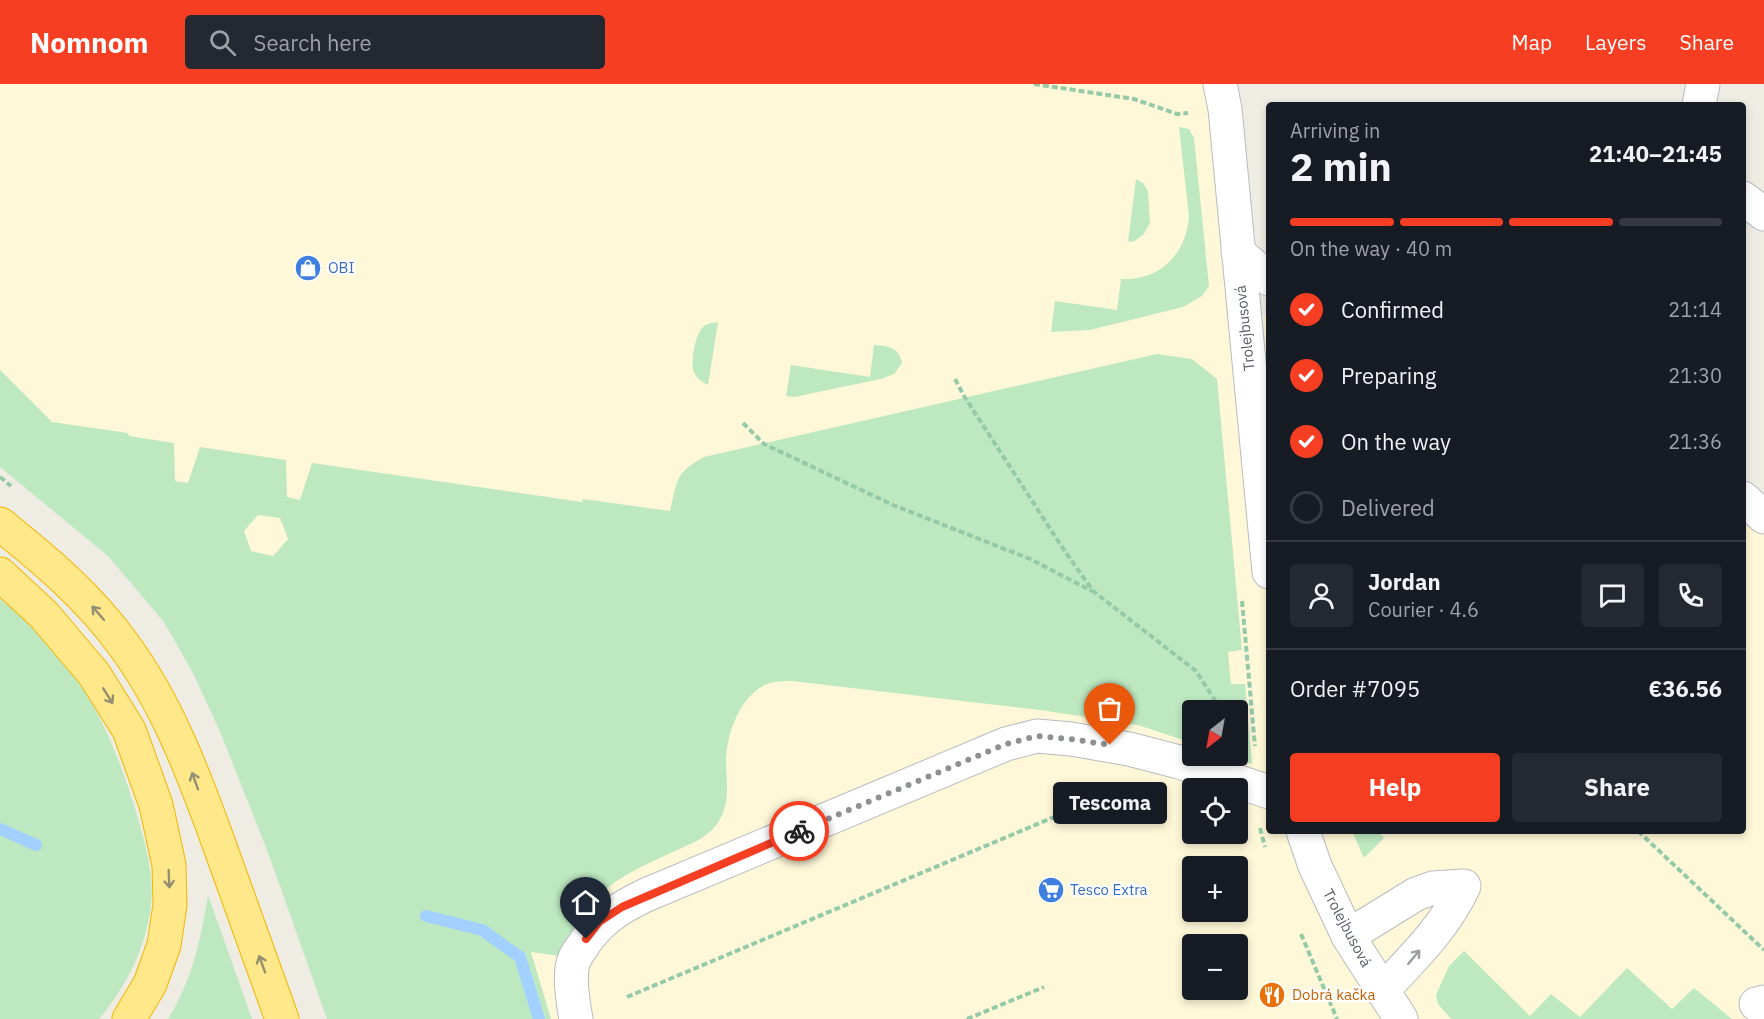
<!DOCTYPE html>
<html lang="en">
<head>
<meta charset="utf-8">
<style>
  :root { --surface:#171b24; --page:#242831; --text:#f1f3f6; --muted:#9ea1a6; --line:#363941; --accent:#f63f22 }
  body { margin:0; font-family:"IBM Plex Sans",sans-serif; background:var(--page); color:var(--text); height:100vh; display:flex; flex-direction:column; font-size:22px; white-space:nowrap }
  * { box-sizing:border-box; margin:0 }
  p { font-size:20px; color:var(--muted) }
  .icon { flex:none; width:33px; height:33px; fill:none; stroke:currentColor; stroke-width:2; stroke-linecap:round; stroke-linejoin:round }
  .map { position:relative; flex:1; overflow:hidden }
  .details { position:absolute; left:1266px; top:18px; width:480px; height:732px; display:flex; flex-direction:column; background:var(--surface); border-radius:6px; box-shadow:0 3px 9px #0003 }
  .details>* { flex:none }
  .needle { width:39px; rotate:211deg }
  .controls { position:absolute; left:1182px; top:616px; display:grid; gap:12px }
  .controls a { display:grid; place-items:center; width:66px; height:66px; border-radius:6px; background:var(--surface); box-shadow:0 3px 9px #0003; font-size:30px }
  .pin { position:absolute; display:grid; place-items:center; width:51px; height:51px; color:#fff; margin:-62px -26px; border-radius:50% 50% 50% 0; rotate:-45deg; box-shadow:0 0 6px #0007 }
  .pin .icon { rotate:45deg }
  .courier { position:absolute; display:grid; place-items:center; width:60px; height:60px; margin:-30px; border:4px solid #f63f22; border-radius:50%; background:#fff; color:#222; box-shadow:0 2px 8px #0007 }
  .bubble { position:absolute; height:42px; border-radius:6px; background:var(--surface); box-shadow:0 3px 9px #0003; font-size:20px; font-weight:800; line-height:42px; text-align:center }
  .head em { font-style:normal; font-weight:800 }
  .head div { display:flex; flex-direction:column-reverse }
  .head { display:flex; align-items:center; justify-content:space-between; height:102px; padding:0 24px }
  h1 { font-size:39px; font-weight:800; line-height:45px }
  .bar { display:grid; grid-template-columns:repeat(4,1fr); gap:9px 6px; align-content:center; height:72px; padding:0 24px }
  .bar i { height:8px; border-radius:4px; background:var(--line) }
  .bar .on { background:var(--accent) }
  .bar p { grid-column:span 4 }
  .line { display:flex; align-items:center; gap:15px; padding:0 24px; border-top:2px solid var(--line) }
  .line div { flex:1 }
  .round { display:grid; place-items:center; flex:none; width:63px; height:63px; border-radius:6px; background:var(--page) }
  ol { padding:0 24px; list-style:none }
  li { display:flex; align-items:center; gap:18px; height:66px }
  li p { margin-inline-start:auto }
  li .icon { padding:6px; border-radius:50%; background:var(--accent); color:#fff; stroke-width:4 }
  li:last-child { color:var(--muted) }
  li i { width:33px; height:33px; border:3px solid var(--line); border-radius:50% }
  .primary-button { display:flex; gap:12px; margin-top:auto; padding:12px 24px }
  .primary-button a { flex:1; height:69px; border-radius:6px; background:var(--accent); color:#fff; font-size:24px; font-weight:800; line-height:69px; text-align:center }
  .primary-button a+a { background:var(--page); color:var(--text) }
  header { display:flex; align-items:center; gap:36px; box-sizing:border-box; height:84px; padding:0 30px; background:var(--accent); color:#fff }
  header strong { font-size:28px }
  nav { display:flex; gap:33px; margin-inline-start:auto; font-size:21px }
  .search { width:420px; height:54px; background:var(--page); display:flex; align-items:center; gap:15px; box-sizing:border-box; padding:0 21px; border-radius:6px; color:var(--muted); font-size:22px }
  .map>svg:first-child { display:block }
  .commercial { fill:#fff8d8; fill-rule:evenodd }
  .green { fill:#bde8c0; fill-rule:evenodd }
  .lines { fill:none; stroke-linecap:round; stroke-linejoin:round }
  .stream { stroke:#a3d1ff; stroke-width:12 }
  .minor-casing { stroke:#b8bbc0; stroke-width:35 }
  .highway-casing { stroke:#f2b500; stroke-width:35 }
  .path { stroke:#95caa8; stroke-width:4; stroke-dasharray:6 3; stroke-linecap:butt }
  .minor { stroke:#fff; stroke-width:33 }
  .highway { stroke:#ffe88a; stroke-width:33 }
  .oneway { stroke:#948f72 }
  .oneway2 { stroke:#9d9fa3 }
  .done { stroke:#8f9191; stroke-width:6; stroke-dasharray:0 10.8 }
  .route { stroke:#f63f22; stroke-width:8 }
  .labels { text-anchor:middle; stroke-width:4.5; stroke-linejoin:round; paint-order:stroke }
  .shop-label { font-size:15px; fill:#366cbe; stroke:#fff; text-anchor:start }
  .street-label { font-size:15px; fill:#5b5f65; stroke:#fff }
  .food-label { font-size:15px; fill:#c56008; stroke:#fff; text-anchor:start }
</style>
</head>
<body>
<header>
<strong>Nomnom</strong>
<div class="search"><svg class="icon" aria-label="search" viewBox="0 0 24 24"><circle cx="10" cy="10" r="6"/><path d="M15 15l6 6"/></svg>Search here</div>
<nav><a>Map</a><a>Layers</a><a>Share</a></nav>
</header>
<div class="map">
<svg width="1764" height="935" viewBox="0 0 1764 935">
  <rect width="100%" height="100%" fill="#efede3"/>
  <!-- commercial -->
  <path class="commercial" d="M0 0H1220L1244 230 1269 231V747H1743V414L1764 433V918L1756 920 1749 935H551L530 868 280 513 52 338 0 286ZM1192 627H1238V672H1192ZM1192 705H1238V750H1192ZM1192 783H1238V828H1192ZM1192 861H1238V906H1192Z"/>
  <!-- green -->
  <g class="green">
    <path d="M1179 43 1189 45 1194 54 1209 202 1202 212 1183 223 1090 246 1051 248 1055 217 1117 226 1121 195C1160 197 1186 170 1189 133Z"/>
    <path d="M1136 95 1143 99 1148 107 1150 139 1143 151 1133 158 1128 157Z"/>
    <path d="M718 238 708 301C702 298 697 295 694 288 690 279 695 249 704 242 708 239 713 239 718 238Z"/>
    <path d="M874 261C888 262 899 263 902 279L894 290 881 295 794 313 786 312 791 281 870 293Z"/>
    <path d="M1157 270 1192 275 1217 295 1242 566 1228 568 1231 600H1245L1252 680 1230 672H1238V627H1192V659L1138 641 1040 626 792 597C786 597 780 597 774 598 743 604 727 647 726 675 726 697 731 717 719 737 708 754 692 759 675 767 623 791 578 810 566 873L531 868 551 935H327L270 774 221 650 194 591 164 538 108 472 0 383V286L52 338 128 349 129 352 174 359 175 397 188 399 200 363 286 376 287 413 300 416 312 379 582 418 583 415 670 427C678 395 674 390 704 373ZM258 431 280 434 288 455 273 472 251 467 244 447Z"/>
    <path d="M0 515C34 543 77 589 97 629 114 661 126 695 137 731 145 760 154 789 151 820 147 862 126 903 99 935H0Z"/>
    <path d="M1352 747H1378L1384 754 1364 774Z"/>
    <path d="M208 811 252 935H168C192 897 201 855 208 811Z"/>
    <path d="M1464 867 1530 932 1551 910 1580 933 1627 884 1672 925 1694 904 1732 935H1451L1438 920 1436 911 1449 882Z"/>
  </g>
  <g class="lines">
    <!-- stream -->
    <g class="stream">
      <path d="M0 745 36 761"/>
      <path d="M426 832 482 846 520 873 539 935"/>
    </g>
    <defs>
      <g id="minor">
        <path d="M1220 0 1225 25 1269 488"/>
        <path d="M1699 21 1703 0"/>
        <path d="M1743 114 1764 130"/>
        <path d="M1238 168 1269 195"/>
        <path d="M1743 414 1764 433"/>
        <path d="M1303 747 1315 782 1348 852 1401 935"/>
        <path d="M1348 852 1416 810 1433 804 1464 802C1446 842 1412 875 1382 907"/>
        <path d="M1756 920 1764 918"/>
        <path d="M576 935C573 919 570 900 572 884 573 875 577 870 582 863 598 837 619 824 646 811L1006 660 1037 652 1071 655 1129 665 1179 678 1269 708"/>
      </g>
      <g id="highway">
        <path d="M0 440C45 476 89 513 123 560 167 619 194 691 219 760 240 818 261 877 282 935"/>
        <path d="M0 490 44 531 94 590 129 646 156 721 169 781 170 821 164 861 150 900 129 935"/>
      </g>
    </defs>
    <!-- minor casing -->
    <use href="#minor" class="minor-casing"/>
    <!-- highway casing -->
    <use href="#highway" class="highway-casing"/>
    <!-- path -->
    <g class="path">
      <path d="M1034 0 1134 15 1177 30 1188 29"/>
      <path d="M955 295 964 312 1062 463 1093 507 1196 587 1222 627"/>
      <path d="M743 339 764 360 893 421 1030 475 1092 507"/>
      <path d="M0 393 11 402"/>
      <path d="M1242 517 1255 662"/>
      <path d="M1260 744 1265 763"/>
      <path d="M1638 747 1764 866"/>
      <path d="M1301 850 1337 935"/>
      <path d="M627 913 1123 704"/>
      <path d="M967 935 1044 903"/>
    </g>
    <!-- minor -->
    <use href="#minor" class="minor"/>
    <!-- highway -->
    <use href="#highway" class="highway"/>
  </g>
  <!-- one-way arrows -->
  <defs><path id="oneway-shaft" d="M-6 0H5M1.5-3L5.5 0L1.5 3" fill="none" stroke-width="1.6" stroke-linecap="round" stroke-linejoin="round" transform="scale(1.5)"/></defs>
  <g class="oneway">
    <use href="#oneway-shaft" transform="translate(98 529) rotate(-131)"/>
    <use href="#oneway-shaft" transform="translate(108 612) rotate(58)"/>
    <use href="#oneway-shaft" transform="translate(195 697) rotate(-110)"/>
    <use href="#oneway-shaft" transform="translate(169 795) rotate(88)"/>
    <use href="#oneway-shaft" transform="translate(262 880) rotate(-110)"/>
  </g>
  <use class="oneway2" href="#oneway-shaft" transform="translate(1414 873) rotate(-50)"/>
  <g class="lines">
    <!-- done -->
    <path class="done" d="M799 747 1006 660 1037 652 1071 655 1110 661"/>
    <!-- route -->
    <path class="route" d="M586 855 599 838 622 823 799 747"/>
  </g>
  <!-- icons -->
  <defs>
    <symbol id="shop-disc" viewBox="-11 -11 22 22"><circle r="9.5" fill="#3f7fe0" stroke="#fff"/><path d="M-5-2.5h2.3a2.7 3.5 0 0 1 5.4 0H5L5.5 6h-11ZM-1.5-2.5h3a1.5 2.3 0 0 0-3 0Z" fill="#fff"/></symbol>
    <symbol id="supermarket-disc" viewBox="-11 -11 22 22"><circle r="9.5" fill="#3f7fe0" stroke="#fff"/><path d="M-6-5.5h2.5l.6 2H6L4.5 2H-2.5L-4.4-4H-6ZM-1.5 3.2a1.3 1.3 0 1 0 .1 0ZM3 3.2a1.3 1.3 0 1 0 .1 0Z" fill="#fff"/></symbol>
    <symbol id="restaurant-disc" viewBox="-11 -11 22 22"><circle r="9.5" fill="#e8710a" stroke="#fff"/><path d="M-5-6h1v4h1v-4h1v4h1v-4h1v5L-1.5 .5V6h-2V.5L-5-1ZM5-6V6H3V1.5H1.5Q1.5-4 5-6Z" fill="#fff"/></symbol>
  </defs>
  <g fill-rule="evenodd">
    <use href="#shop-disc" x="293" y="169" width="30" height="30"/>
    <use href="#supermarket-disc" x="1036" y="791" width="30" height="30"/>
    <use href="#restaurant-disc" x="1257" y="896" width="30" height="30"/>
  </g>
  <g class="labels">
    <!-- shop labels -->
    <g class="shop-label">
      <text x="328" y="189">OBI</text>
      <text x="1070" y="811">Tesco Extra</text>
    </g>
    <!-- street labels -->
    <g class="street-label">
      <text transform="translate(1245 244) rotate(-96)" y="5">Trolejbusová</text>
      <text transform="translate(1347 844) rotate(62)" y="5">Trolejbusová</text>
    </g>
    <!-- food labels -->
    <g class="food-label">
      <text x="1292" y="916">Dobrá kačka</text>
    </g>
  </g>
</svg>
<div class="controls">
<a><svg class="needle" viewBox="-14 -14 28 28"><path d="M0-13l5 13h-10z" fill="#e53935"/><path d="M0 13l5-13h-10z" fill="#9ea1a6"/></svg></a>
<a><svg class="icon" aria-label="locate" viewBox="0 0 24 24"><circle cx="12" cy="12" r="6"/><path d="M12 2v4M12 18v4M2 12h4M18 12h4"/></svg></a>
<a>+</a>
<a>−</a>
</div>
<div class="pin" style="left:1110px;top:661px;background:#ea580c"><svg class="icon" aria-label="bag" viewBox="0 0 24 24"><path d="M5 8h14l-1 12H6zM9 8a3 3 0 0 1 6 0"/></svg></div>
<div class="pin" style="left:586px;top:855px;background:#1f2937"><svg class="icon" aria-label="home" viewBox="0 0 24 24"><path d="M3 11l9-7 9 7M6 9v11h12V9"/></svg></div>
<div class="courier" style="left:799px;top:747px"><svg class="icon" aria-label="bike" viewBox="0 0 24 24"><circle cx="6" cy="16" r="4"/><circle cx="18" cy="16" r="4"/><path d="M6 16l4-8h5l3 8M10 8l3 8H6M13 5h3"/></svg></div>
<div class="bubble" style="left:1053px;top:698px;width:114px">Tescoma</div>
<section class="details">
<div class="head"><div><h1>2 min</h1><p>Arriving in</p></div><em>21:40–21:45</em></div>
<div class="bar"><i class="on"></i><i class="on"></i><i class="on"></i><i></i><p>On the way · 40 m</p></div>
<ol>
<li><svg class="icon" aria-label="check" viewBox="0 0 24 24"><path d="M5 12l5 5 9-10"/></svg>Confirmed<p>21:14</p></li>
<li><svg class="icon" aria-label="check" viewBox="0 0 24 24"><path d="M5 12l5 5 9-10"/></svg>Preparing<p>21:30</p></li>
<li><svg class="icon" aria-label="check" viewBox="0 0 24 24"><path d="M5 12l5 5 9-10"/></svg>On the way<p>21:36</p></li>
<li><i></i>Delivered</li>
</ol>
<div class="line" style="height:108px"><a class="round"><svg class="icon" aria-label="person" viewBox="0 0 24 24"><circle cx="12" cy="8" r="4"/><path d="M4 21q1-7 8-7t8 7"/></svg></a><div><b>Jordan</b><p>Courier · 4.6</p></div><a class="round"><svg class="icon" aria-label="chat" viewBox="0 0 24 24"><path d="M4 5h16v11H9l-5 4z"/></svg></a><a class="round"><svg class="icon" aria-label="phone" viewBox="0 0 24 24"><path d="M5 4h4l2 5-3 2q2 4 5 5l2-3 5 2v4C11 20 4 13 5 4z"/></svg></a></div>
<div class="line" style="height:78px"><div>Order #7095</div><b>€36.56</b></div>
<div class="primary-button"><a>Help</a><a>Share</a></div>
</section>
</div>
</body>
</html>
